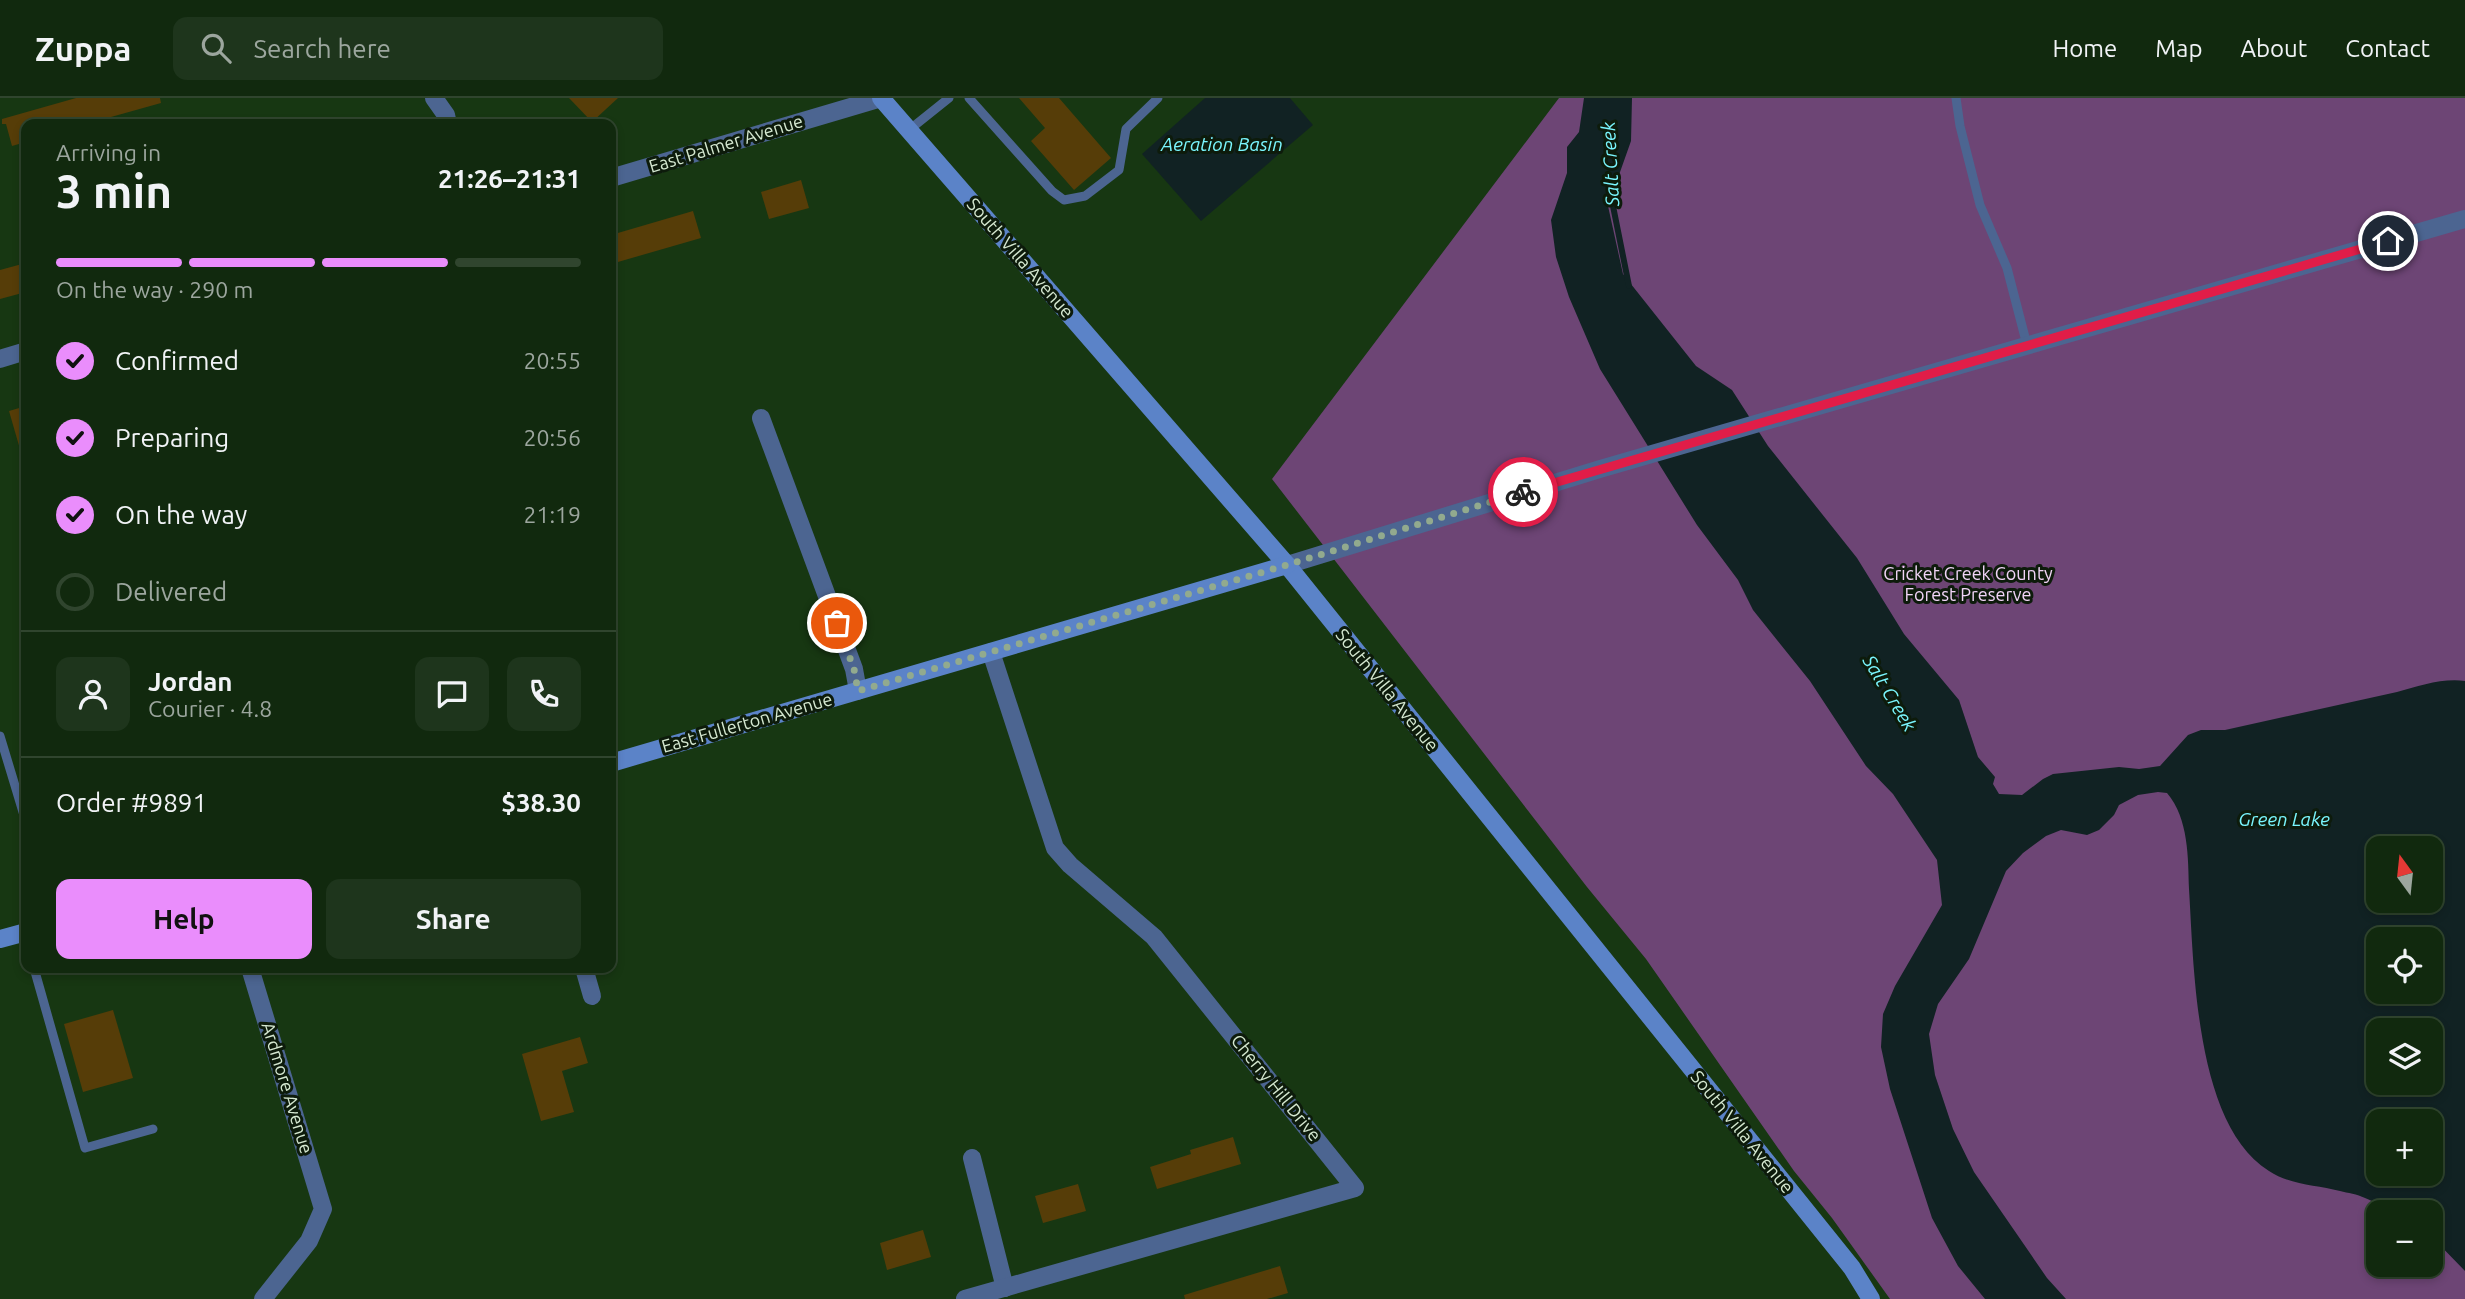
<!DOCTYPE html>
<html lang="en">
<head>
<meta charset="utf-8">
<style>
  :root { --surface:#11290e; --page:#1e351c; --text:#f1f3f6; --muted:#9ca69e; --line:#30452e; --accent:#ea8dfc }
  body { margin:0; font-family:Ubuntu,sans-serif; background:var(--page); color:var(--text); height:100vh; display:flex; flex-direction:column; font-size:26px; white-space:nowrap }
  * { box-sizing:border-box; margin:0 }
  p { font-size:23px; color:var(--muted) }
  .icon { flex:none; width:38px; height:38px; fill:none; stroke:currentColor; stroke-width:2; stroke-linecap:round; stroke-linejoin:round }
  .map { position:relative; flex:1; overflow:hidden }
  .drawer { position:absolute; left:21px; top:21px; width:595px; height:854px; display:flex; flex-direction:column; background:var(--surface); border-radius:14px; box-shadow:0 4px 10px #0003,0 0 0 2px var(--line) }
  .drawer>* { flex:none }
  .needle { width:46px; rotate:345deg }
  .tools { position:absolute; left:2366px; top:738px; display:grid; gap:14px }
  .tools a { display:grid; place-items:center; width:77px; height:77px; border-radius:14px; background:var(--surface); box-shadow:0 4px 10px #0003,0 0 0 2px var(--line); font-size:35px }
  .pin { position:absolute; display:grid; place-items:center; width:60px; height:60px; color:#fff; margin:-30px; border:4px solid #fff; border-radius:50%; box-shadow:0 2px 7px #0007 }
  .courier { position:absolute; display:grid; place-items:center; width:70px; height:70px; margin:-35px; border:5px solid #e11d48; border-radius:50%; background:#fff; color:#222; box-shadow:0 2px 9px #0007 }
  .headline em { font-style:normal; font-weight:700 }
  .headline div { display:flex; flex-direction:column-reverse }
  .headline { display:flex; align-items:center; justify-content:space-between; height:119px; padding:0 35px }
  h1 { font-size:46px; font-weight:700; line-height:52px }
  .bar { display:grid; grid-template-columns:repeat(4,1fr); gap:10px 7px; align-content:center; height:84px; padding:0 35px }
  .bar i { height:9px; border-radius:5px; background:var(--line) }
  .bar .selected { background:var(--accent) }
  .bar p { grid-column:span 4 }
  .line { display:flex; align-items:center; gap:18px; padding:0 35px; border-top:2px solid var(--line) }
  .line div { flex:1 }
  .round { display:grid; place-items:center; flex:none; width:74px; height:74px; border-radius:14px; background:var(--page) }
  ol { padding:0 35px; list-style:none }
  li { display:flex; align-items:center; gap:21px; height:77px }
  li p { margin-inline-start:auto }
  li .icon { padding:7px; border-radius:50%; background:var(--accent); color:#111; stroke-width:4 }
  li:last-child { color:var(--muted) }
  li i { width:38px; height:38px; border:4px solid var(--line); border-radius:50% }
  .primary-button { display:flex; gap:14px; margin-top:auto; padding:14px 35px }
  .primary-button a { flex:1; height:80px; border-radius:14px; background:var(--accent); color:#111; font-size:28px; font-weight:700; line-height:80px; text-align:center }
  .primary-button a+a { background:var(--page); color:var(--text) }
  header { display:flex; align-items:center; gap:42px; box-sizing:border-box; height:98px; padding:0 35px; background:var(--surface); border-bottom:2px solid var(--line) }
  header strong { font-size:33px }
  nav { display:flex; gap:38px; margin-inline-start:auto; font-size:24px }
  .search { width:490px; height:63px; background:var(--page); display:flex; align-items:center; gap:18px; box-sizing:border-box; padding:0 24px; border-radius:14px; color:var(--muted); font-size:26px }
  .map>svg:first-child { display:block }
  .green { fill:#6d4575; fill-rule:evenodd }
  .water { fill:#112223; fill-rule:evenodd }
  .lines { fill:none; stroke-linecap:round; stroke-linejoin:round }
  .stream { stroke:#112223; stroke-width:6 }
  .building { fill:#563d08 }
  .lane { stroke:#4c6591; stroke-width:9 }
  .street { stroke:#4c6591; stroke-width:18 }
  .secondary { stroke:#5b83c8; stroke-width:18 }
  .done { stroke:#92aa8e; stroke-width:7; stroke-dasharray:0 12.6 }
  .route { stroke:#e11d48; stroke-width:9 }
  .labels { text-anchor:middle; stroke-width:6; stroke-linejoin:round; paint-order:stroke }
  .street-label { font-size:18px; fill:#d5e8d1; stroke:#0d1b0b }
  .park-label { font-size:18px; fill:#f1d4f7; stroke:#0d1b0b }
  .water-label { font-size:19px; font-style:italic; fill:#7af6fe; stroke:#0d1b0b }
</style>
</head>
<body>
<header>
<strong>Zuppa</strong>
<div class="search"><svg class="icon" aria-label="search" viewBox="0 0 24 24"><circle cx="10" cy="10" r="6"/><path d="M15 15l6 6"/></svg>Search here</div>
<nav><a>Home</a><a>Map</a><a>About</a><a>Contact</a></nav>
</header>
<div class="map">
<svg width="2465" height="1201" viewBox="0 0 2465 1201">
  <rect width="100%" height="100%" fill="#173712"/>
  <!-- green -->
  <path class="green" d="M1559 0H2465V1201H1890L1832 1120 1794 1073 1646 861 1587 789 1272 381ZM2378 751H2431V803H2378ZM2378 842H2431V894H2378ZM2378 933H2431V985H2378ZM2378 1024H2431V1076H2378ZM2378 1115H2431V1167H2378Z"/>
  <!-- water -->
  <g class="water">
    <path d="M1205 0H1290L1313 27 1201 123 1142 56Z"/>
    <path d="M1584 0H1632L1631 43 1608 108 1623 176 1696 268 1732 292 1768 348 1857 460 1904 536 1959 602 1978 659 1995 679 1993 686 1999 696 2022 697 2043 681 2053 676 2119 669 2139 671 2160 668 2188 637 2201 632H2225L2397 594C2419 588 2442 580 2465 583V1173L2431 1138V1115C2421 1115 2409 1116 2399 1115 2388 1113 2376 1104 2365 1100 2357 1096 2348 1095 2340 1093 2316 1087 2290 1087 2269 1073 2195 1027 2194 870 2189 791 2188 760 2189 721 2167 695L2158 694 2138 697 2119 707 2114 717 2099 732 2087 737 2061 732 2046 738 2023 755 2006 773 1969 861 1938 906 1929 936 1935 977 1953 1031 1974 1074 2047 1180 2066 1201H1985L1958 1168 1932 1120 1890 991 1881 949 1883 916 1895 888 1942 807 1937 762 1893 696 1866 668 1810 583 1753 512 1738 482 1697 427 1600 271 1569 199 1556 159 1551 122 1567 75V49L1579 34ZM2378 751H2431V803H2378ZM2378 842H2431V894H2378ZM2378 933H2431V985H2378ZM2378 1024H2431V1076H2378Z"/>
  </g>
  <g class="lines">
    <!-- stream -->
    <path class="stream" d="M1610 93 1629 188"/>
  </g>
  <!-- building -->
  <g class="building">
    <path d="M76 0H160L161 5 86 26H26V44L12 48 6 26H2V21Z"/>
    <path d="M569 0H618L592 24Z"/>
    <path d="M1019 0H1059L1111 60 1074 92 1031 43 1045 30Z"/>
    <path d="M801 82 809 110 769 121 761 94Z"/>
    <path d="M693 113 701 140 611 166V137Z"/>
    <path d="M22 166 26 181V194L0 201V172Z"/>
    <path d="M26 308V357L22 358 9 313Z"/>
    <path d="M113 912 133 980 83 994 64 926Z"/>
    <path d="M580 939 588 965 562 973 574 1014 541 1023 522 956Z"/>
    <path d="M1233 1039 1241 1066 1157 1091 1150 1069 1191 1056 1190 1052Z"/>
    <path d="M1078 1086 1086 1113 1043 1125 1035 1098Z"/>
    <path d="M923 1132 931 1159 887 1172 880 1145Z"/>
    <path d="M1280 1168 1288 1195 1267 1201H1185L1184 1197Z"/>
  </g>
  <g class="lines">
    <!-- lane -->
    <g class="lane">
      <path d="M969 0 1052 93 1064 102 1085 98 1119 72 1126 31 1158 0"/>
      <path d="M1956 0 1960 28 1980 107 2007 170 2027 247"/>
      <path d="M909 32 949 0"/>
      <path d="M0 638 26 724"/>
      <path d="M34 870 85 1050 153 1031"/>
    </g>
    <!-- street -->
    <g class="street">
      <path d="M434 0 446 17 448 26"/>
      <path d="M611 80 881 0"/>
      <path d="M0 261 26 253"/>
      <path d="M761 320 854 571 858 593"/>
      <path d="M1287 467 1600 371 2465 121"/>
      <path d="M250 870 323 1111 309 1143 263 1201"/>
      <path d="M584 870 592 898"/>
      <path d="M972 1060 1005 1190"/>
      <path d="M965 1201 1355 1090 1154 839 1070 767 1055 750 991 554"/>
    </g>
    <!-- secondary -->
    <g class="secondary">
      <path d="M881 0 1287 467 1852 1170 1871 1201"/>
      <path d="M611 665 1287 467"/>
      <path d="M0 841 26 834"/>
    </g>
  </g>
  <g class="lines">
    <!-- done -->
    <path class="done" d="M837 525 854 571 858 593 1287 467 1523 394"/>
    <!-- route -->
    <path class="route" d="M1523 394 2388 143"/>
  </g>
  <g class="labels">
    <!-- street labels -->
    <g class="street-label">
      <text transform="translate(726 46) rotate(-17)" y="6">East Palmer Avenue</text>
      <text transform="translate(1020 160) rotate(49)" y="6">South Villa Avenue</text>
      <text transform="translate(1387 592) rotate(51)" y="6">South Villa Avenue</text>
      <text transform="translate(747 625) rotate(-16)" y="6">East Fullerton Avenue</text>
      <text transform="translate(287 990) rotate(73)" y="6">Ardmore Avenue</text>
      <text transform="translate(1276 990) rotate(51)" y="6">Cherry Hill Drive</text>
      <text transform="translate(1742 1034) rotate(51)" y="6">South Villa Avenue</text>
    </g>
    <!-- park labels -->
    <g class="park-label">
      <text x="1968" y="482">Cricket Creek County<tspan x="1968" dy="21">Forest Preserve</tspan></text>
    </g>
    <!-- water labels -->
    <g class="water-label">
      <text x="1222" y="53">Aeration Basin</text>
      <text transform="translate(1610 66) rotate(-93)" y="7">Salt Creek</text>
      <text transform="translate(1890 595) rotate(59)" y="7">Salt Creek</text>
      <text x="2284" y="728">Green Lake</text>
    </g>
  </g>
</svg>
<div class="tools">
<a><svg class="needle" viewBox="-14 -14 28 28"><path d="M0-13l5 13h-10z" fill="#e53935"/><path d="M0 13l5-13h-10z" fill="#9ca69e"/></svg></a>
<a><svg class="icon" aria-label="locate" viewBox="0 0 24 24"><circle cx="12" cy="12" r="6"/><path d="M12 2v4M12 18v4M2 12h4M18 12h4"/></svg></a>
<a><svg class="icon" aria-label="layers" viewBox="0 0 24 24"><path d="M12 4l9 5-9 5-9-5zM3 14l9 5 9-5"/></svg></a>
<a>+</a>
<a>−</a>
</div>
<div class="pin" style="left:837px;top:525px;background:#ea580c"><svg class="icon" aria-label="bag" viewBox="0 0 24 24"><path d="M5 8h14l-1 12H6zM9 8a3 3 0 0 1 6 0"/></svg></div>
<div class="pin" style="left:2388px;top:143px;background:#1f2937"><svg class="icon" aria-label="home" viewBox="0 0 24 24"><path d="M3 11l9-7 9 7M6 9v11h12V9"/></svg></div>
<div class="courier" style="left:1523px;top:394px"><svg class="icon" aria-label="bike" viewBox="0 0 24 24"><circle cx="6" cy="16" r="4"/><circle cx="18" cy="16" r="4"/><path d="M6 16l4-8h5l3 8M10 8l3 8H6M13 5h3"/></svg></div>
<section class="drawer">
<div class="headline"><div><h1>3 min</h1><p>Arriving in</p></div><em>21:26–21:31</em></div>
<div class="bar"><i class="selected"></i><i class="selected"></i><i class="selected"></i><i></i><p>On the way · 290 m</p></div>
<ol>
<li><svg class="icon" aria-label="check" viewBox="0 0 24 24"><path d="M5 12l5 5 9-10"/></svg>Confirmed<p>20:55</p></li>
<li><svg class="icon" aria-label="check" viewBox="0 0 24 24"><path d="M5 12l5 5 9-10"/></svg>Preparing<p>20:56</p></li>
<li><svg class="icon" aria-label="check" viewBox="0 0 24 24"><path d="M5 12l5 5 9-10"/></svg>On the way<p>21:19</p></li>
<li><i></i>Delivered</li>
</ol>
<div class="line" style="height:126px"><a class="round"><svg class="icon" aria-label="person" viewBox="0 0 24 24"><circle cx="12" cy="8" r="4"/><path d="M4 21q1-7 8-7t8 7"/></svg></a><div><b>Jordan</b><p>Courier · 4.8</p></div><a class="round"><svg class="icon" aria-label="chat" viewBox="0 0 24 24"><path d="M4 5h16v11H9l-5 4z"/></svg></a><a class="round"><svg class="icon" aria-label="phone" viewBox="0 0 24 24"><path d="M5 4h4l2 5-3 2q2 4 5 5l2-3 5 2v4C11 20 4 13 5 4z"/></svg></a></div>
<div class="line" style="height:91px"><div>Order #9891</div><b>$38.30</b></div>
<div class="primary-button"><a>Help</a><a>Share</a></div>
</section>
</div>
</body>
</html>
